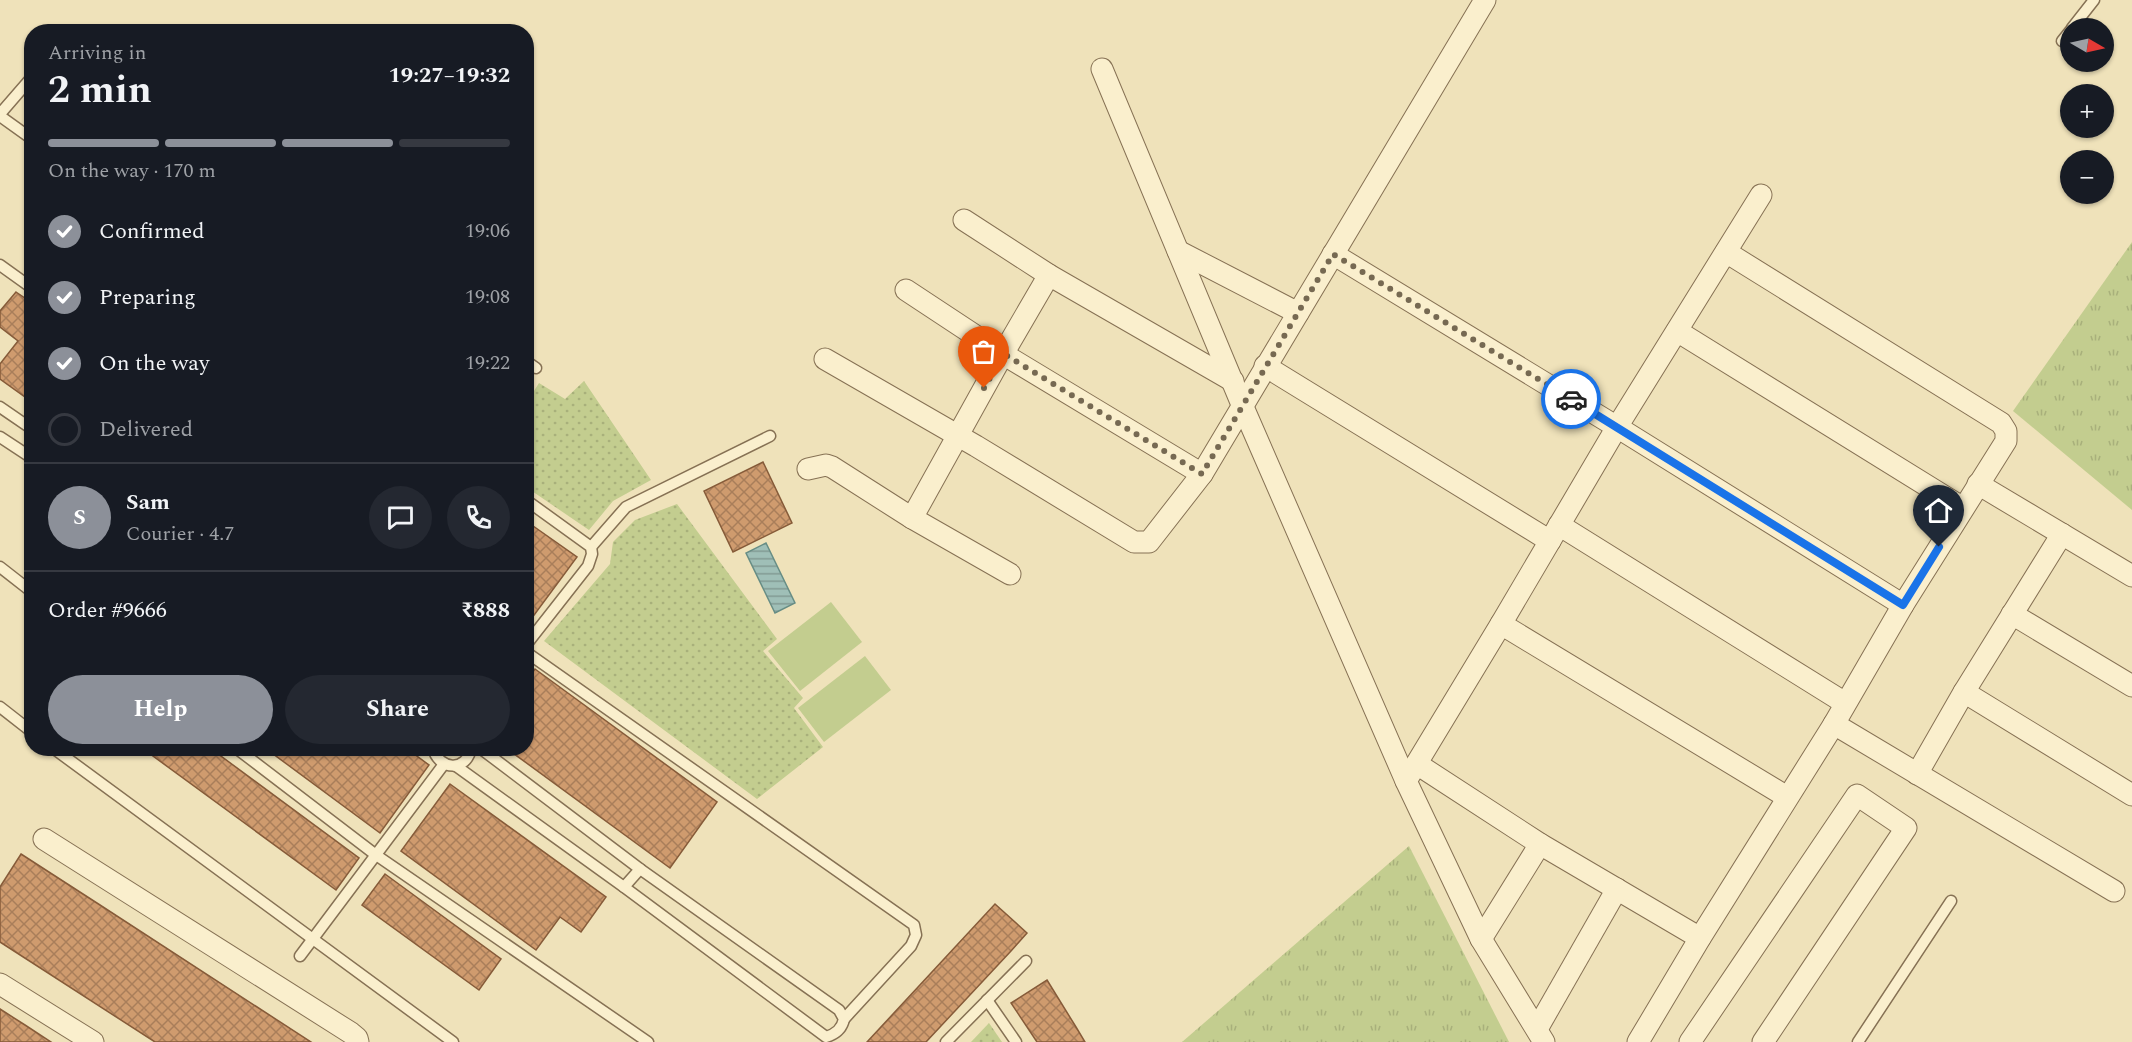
<!DOCTYPE html>
<html lang="en">
<head>
<meta charset="utf-8">
<style>
  :root { --surface:#171b24; --page:#242831; --text:#f1f3f6; --muted:#9ea1a6; --line:#363941; --accent:#8c9099 }
  body { margin:0; font-family:Spectral,serif; background:var(--page); color:var(--text); height:100vh; display:flex; flex-direction:column; font-size:22px; white-space:nowrap }
  * { box-sizing:border-box; margin:0 }
  p { font-size:20px; color:var(--muted) }
  .icon { flex:none; width:33px; height:33px; fill:none; stroke:currentColor; stroke-width:2; stroke-linecap:round; stroke-linejoin:round }
  .map { position:relative; flex:1; overflow:hidden }
  .panel { position:absolute; left:24px; top:24px; width:510px; height:732px; display:flex; flex-direction:column; background:var(--surface); border-radius:24px; box-shadow:0 2px 4px #0004 }
  .panel>* { flex:none }
  .needle { width:39px; rotate:99deg }
  .buttons { position:absolute; left:2060px; top:18px; display:grid; gap:12px }
  .buttons a { display:grid; place-items:center; width:54px; height:54px; border-radius:50%; background:var(--surface); box-shadow:0 2px 4px #0004; font-size:30px }
  .pin { position:absolute; display:grid; place-items:center; width:51px; height:51px; color:#fff; margin:-62px -26px; border-radius:50% 50% 50% 0; rotate:-45deg; box-shadow:0 0 6px #0007 }
  .pin .icon { rotate:45deg }
  .courier { position:absolute; display:grid; place-items:center; width:60px; height:60px; margin:-30px; border:4px solid #1a73e8; border-radius:50%; background:#fff; color:#222; box-shadow:0 2px 8px #0007 }
  .head em { font-style:normal; font-weight:700 }
  .head div { display:flex; flex-direction:column-reverse }
  .head { display:flex; align-items:center; justify-content:space-between; height:102px; padding:0 24px }
  h1 { font-size:39px; font-weight:700; line-height:45px }
  .bar { display:grid; grid-template-columns:repeat(4,1fr); gap:9px 6px; align-content:center; height:72px; padding:0 24px }
  .bar i { height:8px; border-radius:4px; background:var(--line) }
  .bar .current { background:var(--accent) }
  .bar p { grid-column:span 4 }
  .line { display:flex; align-items:center; gap:15px; padding:0 24px; border-top:2px solid var(--line) }
  .line div { flex:1 }
  .round { display:grid; place-items:center; flex:none; width:63px; height:63px; border-radius:32px; background:var(--page) }
  ol { padding:0 24px; list-style:none }
  li { display:flex; align-items:center; gap:18px; height:66px }
  li p { margin-inline-start:auto }
  li .icon { padding:6px; border-radius:50%; background:var(--accent); color:#fff; stroke-width:4 }
  li:last-child { color:var(--muted) }
  li i { width:33px; height:33px; border:3px solid var(--line); border-radius:50% }
  .primary-button { display:flex; gap:12px; margin-top:auto; padding:12px 24px }
  .primary-button a { flex:1; height:69px; border-radius:36px; background:var(--accent); color:#fff; font-size:24px; font-weight:700; line-height:69px; text-align:center }
  .primary-button a+a { background:var(--page); color:var(--text) }
  .map>svg:first-child { display:block }
  .grass { fill:url(#grass-tufts) }
  .park { fill:url(#park-dots) }
  .pitch { fill:#c3cd8f }
  .water { fill:url(#water-rules); stroke:#678d85; stroke-width:1.5 }
  .building { fill:url(#building-cross-hatch); stroke:#865b39; stroke-width:1.5 }
  .lines { fill:none; stroke-linecap:round; stroke-linejoin:round }
  .lane-casing { stroke:#867154; stroke-width:13 }
  .street-casing { stroke:#867154; stroke-width:23 }
  .lane { stroke:#faefcd; stroke-width:10 }
  .street { stroke:#faefcd; stroke-width:21 }
  .done { stroke:#766952; stroke-width:6; stroke-dasharray:0 10.8 }
  .route { stroke:#1a73e8; stroke-width:8 }
</style>
</head>
<body>
<div class="map">
<svg width="2132" height="1042" viewBox="0 0 2132 1042">
  <defs>
    <pattern id="grass-tufts" width="24" height="20" patternUnits="userSpaceOnUse" patternTransform="scale(1.5)"><rect width="24" height="20" fill="#c3cd8f"/><path d="M3 7l-1-3M5 7V3M7 7l1-3M15 17l-1-3M17 17v-4M19 17l1-3" fill="none" stroke="#a8b07b"/></pattern>
    <pattern id="park-dots" width="8" height="8" patternUnits="userSpaceOnUse" patternTransform="scale(1.5)"><rect width="8" height="8" fill="#c3cd8f"/><path d="M2 2h.1M6 6h.1" fill="none" stroke="#a8b07b" stroke-width="1.8" stroke-linecap="round"/></pattern>
    <pattern id="water-rules" width="6" height="5" patternUnits="userSpaceOnUse" patternTransform="scale(1.5)"><rect width="6" height="5" fill="#9fbfb7"/><path d="M0 2.5h6" fill="none" stroke="#829b94"/></pattern>
    <pattern id="building-cross-hatch" width="8" height="8" patternUnits="userSpaceOnUse" patternTransform="scale(1.5)"><rect width="8" height="8" fill="#cf9b6e"/><path d="M0 0l8 8M0 8l8-8" fill="none" stroke="#a97e5a"/></pattern>
  </defs>
  <rect width="100%" height="100%" fill="#efe2ba"/>
  <!-- grass -->
  <g class="grass">
    <path d="M2132 242V510L2013 411Z"/>
    <path d="M1409 846 1509 1042H1182Z"/>
  </g>
  <!-- park -->
  <g class="park">
    <path d="M584 381 651 480 613 501 589 530 526 487 527 402 539 383 565 399Z"/>
    <path d="M677 504 777 639 763 651 803 698 794 708 823 747 757 799 544 641 610 564 613 542 635 520Z"/>
    <path d="M989 1023 1002 1042H971Z"/>
  </g>
  <!-- pitch -->
  <g class="pitch">
    <path d="M831 602 862 642 800 691 768 651Z"/>
    <path d="M865 656 891 690 824 742 798 708Z"/>
  </g>
  <!-- water -->
  <path class="water" d="M766 543 795 603 775 613 746 553Z"/>
  <!-- building -->
  <g class="building">
    <path d="M16 292 32 303V402L0 379V364L18 341 0 327V311Z"/>
    <path d="M763 462 792 523 733 552 704 491Z"/>
    <path d="M526 521 577 557 526 626Z"/>
    <path d="M535 669 717 802 670 868 506 748H526V681Z"/>
    <path d="M142 748H210L359 858 336 890Z"/>
    <path d="M265 748H406L429 765 380 833Z"/>
    <path d="M450 784 606 897 581 932 560 917 536 950 401 851Z"/>
    <path d="M21 854 100 905 311 1042H155L0 942V887Z"/>
    <path d="M385 874 501 959 479 990 362 905Z"/>
    <path d="M995 904 1027 933 1011 951 926 1042H867Z"/>
    <path d="M1047 980 1076 1027 1085 1042H1037L1011 1003Z"/>
    <path d="M0 1009 25 1025 51 1042H0Z"/>
  </g>
  <g class="lines">
    <defs>
      <g id="lane">
        <path d="M2072 28 2094 0"/>
        <path d="M2062 41 2070 31"/>
        <path d="M0 114 32 77"/>
        <path d="M0 116 32 139"/>
        <path d="M0 265 32 288"/>
        <path d="M526 361 536 368"/>
        <path d="M0 407 32 429"/>
        <path d="M0 437 32 458"/>
        <path d="M526 500 591 547 592 554 588 566 526 645"/>
        <path d="M591 547 626 507 770 436"/>
        <path d="M0 567 32 592"/>
        <path d="M526 652 914 925 916 935 911 946 844 1019"/>
        <path d="M0 707 32 732"/>
        <path d="M53 748 453 1042"/>
        <path d="M236 748 376 855 648 1042"/>
        <path d="M433 748C439 771 467 772 471 748"/>
        <path d="M456 766 624 887 826 1037C836 1034 842 1029 844 1019L839 1010 640 869 480 748"/>
        <path d="M624 887 640 869"/>
        <path d="M300 956 444 764"/>
        <path d="M987 1000 1016 1042"/>
        <path d="M946 1042 1026 961"/>
        <path d="M1858 1042 1951 901"/>
      </g>
      <g id="street">
        <path d="M1102 69 1243 407 1406 781 1481 939 1544 1042"/>
        <path d="M964 220 1049 275 1233 381"/>
        <path d="M1178 251 1298 313"/>
        <path d="M1333 254 1617 427 1903 605"/>
        <path d="M906 290 1003 354 1202 474"/>
        <path d="M1677 331 1963 508"/>
        <path d="M825 359 976 446 1134 542H1149L1202 474 1485 0"/>
        <path d="M1265 366 1550 541"/>
        <path d="M808 469 826 465 832 467 912 518 1010 574"/>
        <path d="M1978 484 2132 576"/>
        <path d="M912 518 1003 354 1049 275"/>
        <path d="M1559 525 1845 703"/>
        <path d="M2012 614 2132 686"/>
        <path d="M1501 624 1787 797"/>
        <path d="M1964 692 2132 795"/>
        <path d="M1834 724 2114 891"/>
        <path d="M1417 764 1540 844 1700 938"/>
        <path d="M1917 774 1964 692 2062 534"/>
        <path d="M1406 781 1501 624 1617 427 1761 195"/>
        <path d="M44 839 351 1033 357 1038 358 1042"/>
        <path d="M1481 939 1540 844"/>
        <path d="M0 984 93 1042"/>
        <path d="M1537 1029 1617 889"/>
        <path d="M1638 1042 1700 938 1834 724 1903 605 2006 441V431L2001 423 1726 252"/>
        <path d="M1690 1042 1857 795 1906 828 1763 1042"/>
      </g>
    </defs>
    <!-- lane casing -->
    <use href="#lane" class="lane-casing"/>
    <!-- street casing -->
    <use href="#street" class="street-casing"/>
    <!-- lane -->
    <use href="#lane" class="lane"/>
    <!-- street -->
    <use href="#street" class="street"/>
  </g>
  <g class="lines">
    <!-- done -->
    <path class="done" d="M984 388 1004 354 1202 474 1333 254 1571 399"/>
    <!-- route -->
    <path class="route" d="M1571 399 1903 605 1939 547"/>
  </g>
</svg>
<div class="buttons">
<a><svg class="needle" viewBox="-14 -14 28 28"><path d="M0-13l5 13h-10z" fill="#e53935"/><path d="M0 13l5-13h-10z" fill="#9ea1a6"/></svg></a>
<a>+</a>
<a>−</a>
</div>
<div class="pin" style="left:984px;top:388px;background:#ea580c"><svg class="icon" aria-label="bag" viewBox="0 0 24 24"><path d="M5 8h14l-1 12H6zM9 8a3 3 0 0 1 6 0"/></svg></div>
<div class="pin" style="left:1939px;top:547px;background:#1f2937"><svg class="icon" aria-label="home" viewBox="0 0 24 24"><path d="M3 11l9-7 9 7M6 9v11h12V9"/></svg></div>
<div class="courier" style="left:1571px;top:399px"><svg class="icon" aria-label="car" viewBox="0 0 24 24"><path d="M5 17H2v-5l4-1 3-4h7l3 4 3 1v5h-3M9 17h6M6 11h13"/><circle cx="7" cy="17" r="2"/><circle cx="17" cy="17" r="2"/></svg></div>
<section class="panel">
<div class="head"><div><h1>2 min</h1><p>Arriving in</p></div><em>19:27–19:32</em></div>
<div class="bar"><i class="current"></i><i class="current"></i><i class="current"></i><i></i><p>On the way · 170 m</p></div>
<ol>
<li><svg class="icon" aria-label="check" viewBox="0 0 24 24"><path d="M5 12l5 5 9-10"/></svg>Confirmed<p>19:06</p></li>
<li><svg class="icon" aria-label="check" viewBox="0 0 24 24"><path d="M5 12l5 5 9-10"/></svg>Preparing<p>19:08</p></li>
<li><svg class="icon" aria-label="check" viewBox="0 0 24 24"><path d="M5 12l5 5 9-10"/></svg>On the way<p>19:22</p></li>
<li><i></i>Delivered</li>
</ol>
<div class="line" style="height:108px"><b class="round" style="background:var(--accent);color:#fff">S</b><div><b>Sam</b><p>Courier · 4.7</p></div><a class="round"><svg class="icon" aria-label="chat" viewBox="0 0 24 24"><path d="M4 5h16v11H9l-5 4z"/></svg></a><a class="round"><svg class="icon" aria-label="phone" viewBox="0 0 24 24"><path d="M5 4h4l2 5-3 2q2 4 5 5l2-3 5 2v4C11 20 4 13 5 4z"/></svg></a></div>
<div class="line" style="height:78px"><div>Order #9666</div><b>₹888</b></div>
<div class="primary-button"><a>Help</a><a>Share</a></div>
</section>
</div>
</body>
</html>
